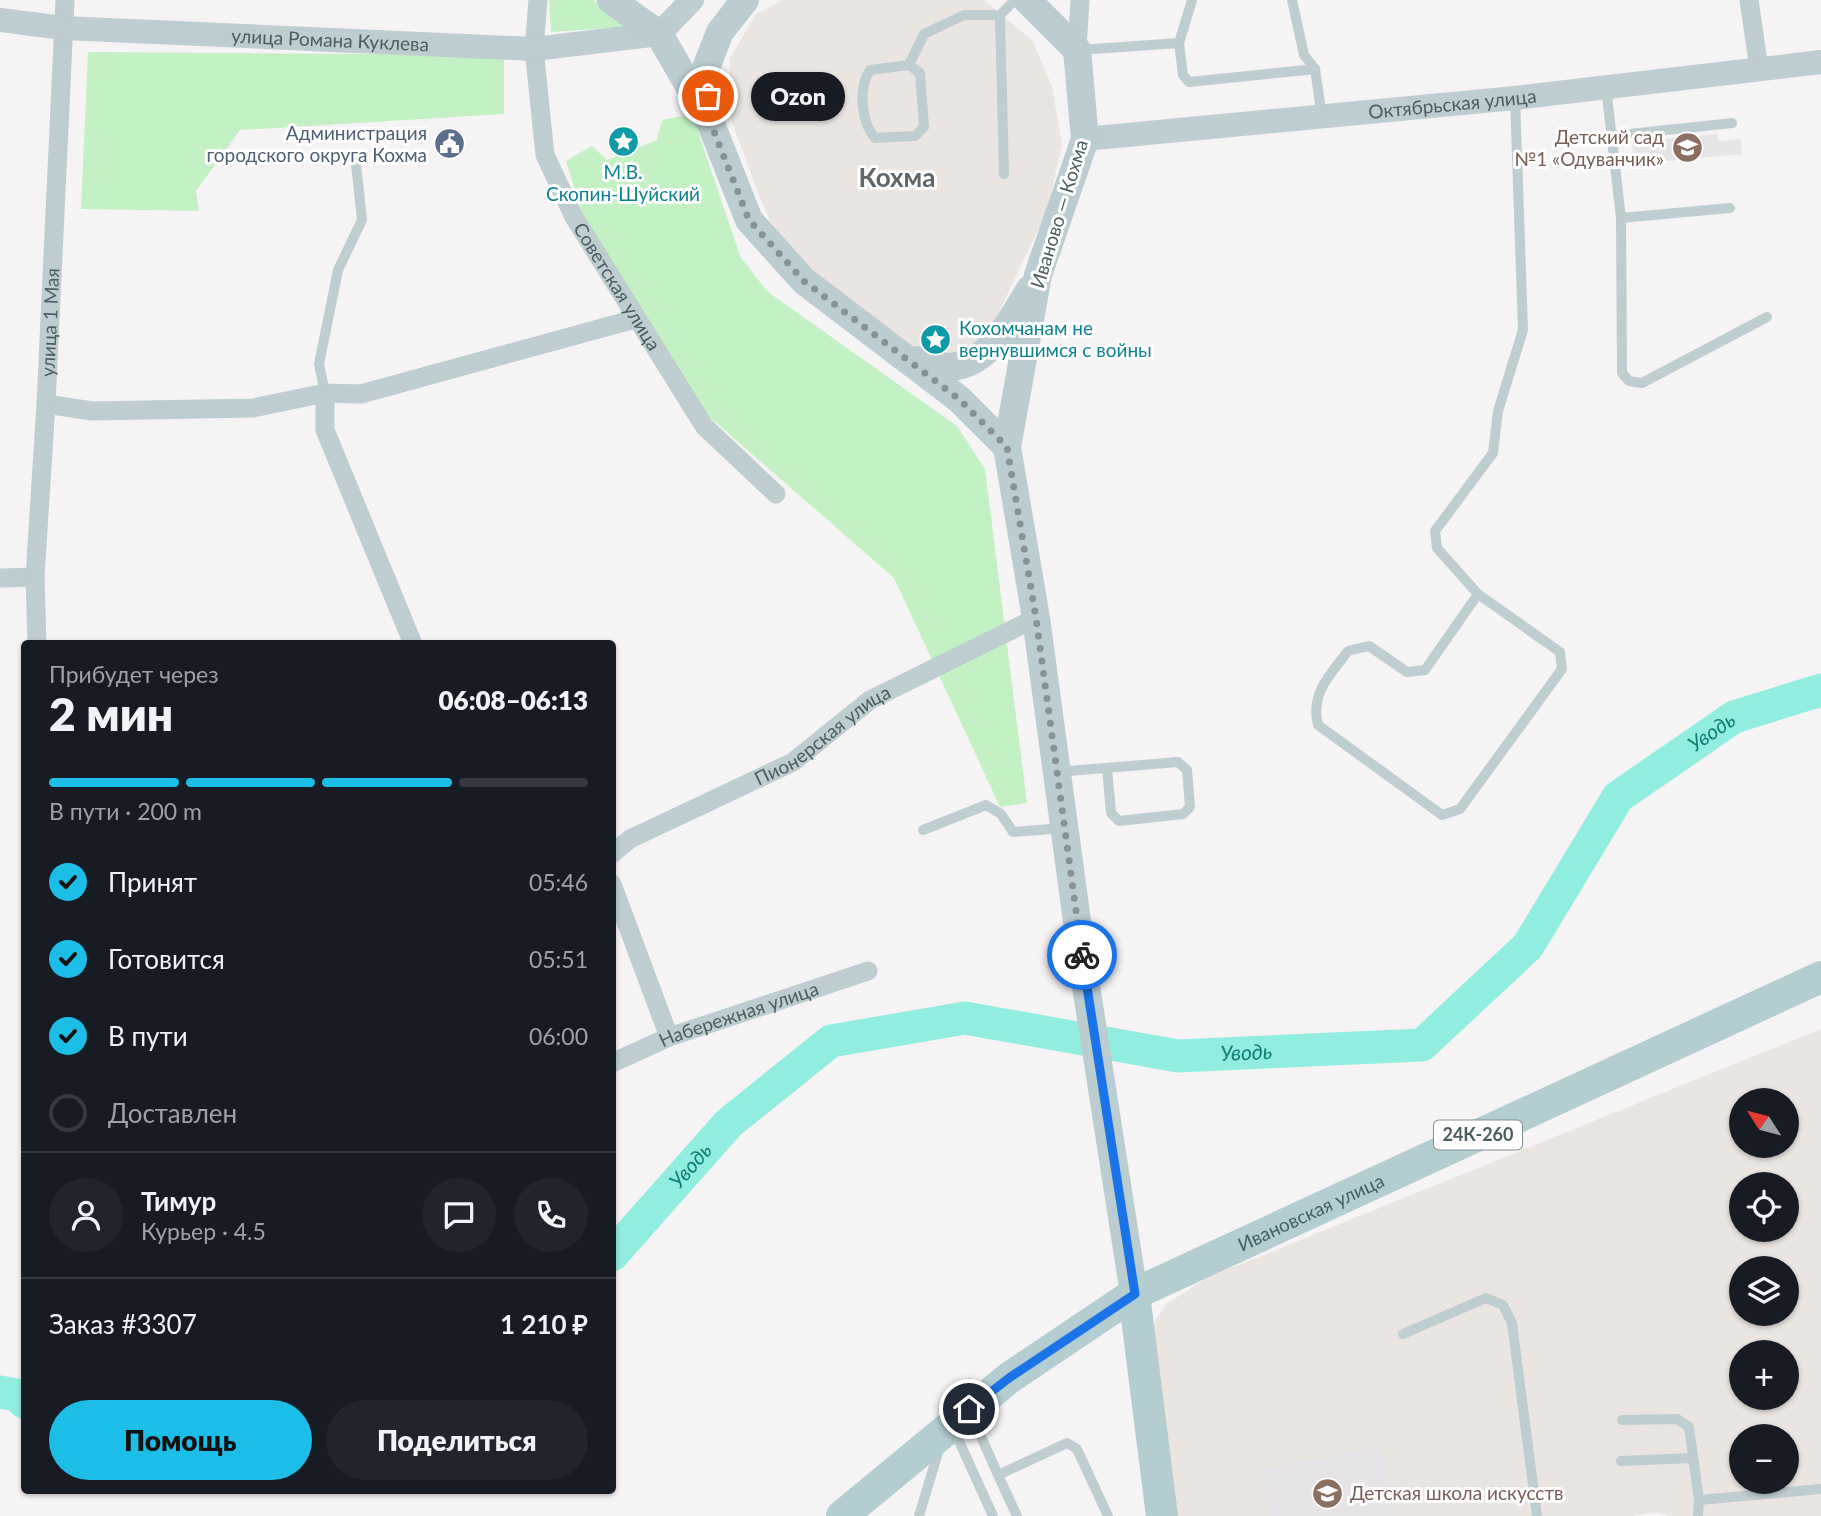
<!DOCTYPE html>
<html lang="ru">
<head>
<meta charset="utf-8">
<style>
  :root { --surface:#171b24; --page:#20242c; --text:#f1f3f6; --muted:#9ea1a6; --line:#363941; --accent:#1cbde6 }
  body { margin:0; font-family:Lato,sans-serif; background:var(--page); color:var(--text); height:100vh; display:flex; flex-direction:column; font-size:26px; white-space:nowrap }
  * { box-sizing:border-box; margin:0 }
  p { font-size:23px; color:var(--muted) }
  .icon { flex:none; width:38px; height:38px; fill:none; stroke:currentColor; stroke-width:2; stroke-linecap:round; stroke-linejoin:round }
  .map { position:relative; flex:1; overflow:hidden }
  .panel { position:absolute; left:21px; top:640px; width:595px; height:854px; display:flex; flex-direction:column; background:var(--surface); border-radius:7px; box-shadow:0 2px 5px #0004 }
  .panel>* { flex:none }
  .needle { width:46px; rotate:306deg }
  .fabs { position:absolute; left:1729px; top:1088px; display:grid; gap:14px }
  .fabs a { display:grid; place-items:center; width:70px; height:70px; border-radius:50%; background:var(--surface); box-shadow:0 2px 5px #0004; font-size:35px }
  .pin { position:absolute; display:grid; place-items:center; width:60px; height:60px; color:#fff; margin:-30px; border:4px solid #fff; border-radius:50%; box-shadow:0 2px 7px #0007 }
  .courier { position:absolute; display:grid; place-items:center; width:70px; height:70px; margin:-35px; border:5px solid #1a73e8; border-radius:50%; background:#fff; color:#222; box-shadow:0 2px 9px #0007 }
  .bubble { position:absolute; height:49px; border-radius:24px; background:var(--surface); box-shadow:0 2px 5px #0004; font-size:23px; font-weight:800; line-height:49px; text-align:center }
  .head em { font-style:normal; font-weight:800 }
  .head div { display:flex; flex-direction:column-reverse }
  .head { display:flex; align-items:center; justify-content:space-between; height:119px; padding:0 28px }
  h1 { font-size:46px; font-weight:800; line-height:52px }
  .bar { display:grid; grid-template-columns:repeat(4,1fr); gap:10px 7px; align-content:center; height:84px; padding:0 28px }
  .bar i { height:9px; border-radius:5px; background:var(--line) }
  .bar .selected { background:var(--accent) }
  .bar p { grid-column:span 4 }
  .line { display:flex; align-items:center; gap:18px; padding:0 28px; border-top:2px solid var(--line) }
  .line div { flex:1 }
  .round { display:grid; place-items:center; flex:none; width:74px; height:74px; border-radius:37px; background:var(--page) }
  ol { padding:0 28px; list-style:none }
  li { display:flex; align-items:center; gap:21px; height:77px }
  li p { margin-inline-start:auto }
  li .icon { padding:7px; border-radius:50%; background:var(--accent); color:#111; stroke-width:4 }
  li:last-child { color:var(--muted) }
  li i { width:38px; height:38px; border:4px solid var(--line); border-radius:50% }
  .action { display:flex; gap:14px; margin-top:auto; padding:14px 28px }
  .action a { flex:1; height:80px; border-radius:42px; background:var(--accent); color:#111; font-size:28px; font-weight:800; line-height:80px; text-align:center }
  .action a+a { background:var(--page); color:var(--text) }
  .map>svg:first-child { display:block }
  .commercial { fill:#ebe5e1; fill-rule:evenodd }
  .education { fill:#e6e4e6 }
  .green { fill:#c3f1c4 }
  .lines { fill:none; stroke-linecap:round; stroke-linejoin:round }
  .river { stroke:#91eddf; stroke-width:33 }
  .service { stroke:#becdcf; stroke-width:10 }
  .minor { stroke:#becdcf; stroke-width:19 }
  .tertiary { stroke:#becdcf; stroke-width:24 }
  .secondary { stroke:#bccdd1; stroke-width:28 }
  .primary { stroke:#b3cdd1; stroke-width:32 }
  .done { stroke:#869294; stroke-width:7; stroke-dasharray:0 12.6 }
  .route { stroke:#1a73e8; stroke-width:9 }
  .labels { text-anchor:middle; stroke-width:6; stroke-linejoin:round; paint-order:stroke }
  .shield { fill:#fff; stroke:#808e90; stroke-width:2 }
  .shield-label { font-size:18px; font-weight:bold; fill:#4a5e61 }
  .street-label { font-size:19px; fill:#4a5e61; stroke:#fff }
  .service-label { font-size:19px; fill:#4e5e75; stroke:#fff; text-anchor:end }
  .education-label { font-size:19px; fill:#785e54; stroke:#fff; text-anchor:end }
  .culture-label { font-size:19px; fill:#0d838f; stroke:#fff }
  .water-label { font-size:21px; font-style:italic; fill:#0e8170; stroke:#fff }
  .district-label { font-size:26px; font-weight:bold; fill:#5f6668; stroke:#fff }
</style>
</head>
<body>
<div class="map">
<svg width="1821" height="1516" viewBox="0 0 1821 1516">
  <rect width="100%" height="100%" fill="#f5f3f4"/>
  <!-- commercial -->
  <g class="commercial">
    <path d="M783 0H984L1032 40 1052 86 1062 145 1047 211 990 331 970 348 930 359 903 346 781 246 760 198 729 114 730 58 756 14Z"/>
    <path d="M1821 1029V1516H1669L1654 1512 1632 1516H1176L1152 1327 1166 1304 1209 1277ZM1741 1101H1787V1146H1741ZM1741 1185H1787V1230H1741ZM1741 1269H1787V1314H1741ZM1741 1353H1787V1398H1741ZM1741 1437H1787V1482H1741Z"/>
  </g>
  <!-- education -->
  <g class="education">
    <path d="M1717 134 1718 141 1741 139 1742 154 1634 164 1632 142Z"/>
    <path d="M1381 1446 1395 1516H1269L1260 1470Z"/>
  </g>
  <!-- green -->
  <g class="green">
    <path d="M549 0H593L625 19V27L551 32Z"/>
    <path d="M88 52 504 55V114L240 130 196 191 199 211 81 209Z"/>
    <path d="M692 114 741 258 768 292 957 426 985 469 1027 803 1000 807 894 578 704 412 585 222 566 161 592 146 607 160 657 140 662 120Z"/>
  </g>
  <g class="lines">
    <!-- river -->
    <g class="river">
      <path id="s1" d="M612 1255 729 1123 831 1041 965 1018 1178 1056 1422 1045 1528 946 1618 797 1734 717 1821 690"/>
      <path d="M0 1392 17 1395 24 1402"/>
    </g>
    <!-- service -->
    <g class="service">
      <path d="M1292 0 1304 55 1315 69 1322 117"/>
      <path d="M1179 43 1192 0"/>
      <path d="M1079 50 1179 43 1183 75 1189 82 1315 69"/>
      <path d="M909 65 920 73 924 127 915 136 875 138C861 122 858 88 870 70L909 65 924 34 964 15H1000"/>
      <path d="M1606 87 1621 218 1622 373 1629 381 1642 383 1767 317"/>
      <path d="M1611 136 1732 123"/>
      <path d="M1004 174 1000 15 1015 0"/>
      <path d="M1621 218 1730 208"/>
      <path d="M325 393 319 364 338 270 362 220 355 155"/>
      <path d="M1478 594 1560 652 1562 669 1460 809 1442 815 1318 725C1310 693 1330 675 1348 651L1369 646 1407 672 1425 670 1478 594 1437 548 1435 531 1493 453 1498 411 1523 330 1515 98"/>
      <path d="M1057 772 1178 762 1187 770 1190 807 1183 814 1119 821 1111 813 1107 768"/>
      <path d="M923 830 986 805 1001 814 1013 832 1063 828"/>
      <path d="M1403 1334 1486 1298 1503 1305 1512 1323 1537 1516"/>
      <path d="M972 1416 998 1475 1067 1443 1077 1449 1108 1516"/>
      <path d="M1622 1420 1677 1419 1689 1427 1699 1500 1698 1516"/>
      <path d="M954 1430 993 1516"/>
      <path d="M1621 1461 1693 1458"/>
      <path d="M998 1475 1017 1516"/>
      <path d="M1699 1500 1821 1489"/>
      <path d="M919 1516 940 1446"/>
    </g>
    <!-- minor -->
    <g class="minor">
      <path id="s2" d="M538 0 534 49 545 155 574 217 704 426 776 494"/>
      <path d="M1749 0 1759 69"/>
      <path d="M1077 50 1080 0"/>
      <path d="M325 393V430L413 644"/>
      <path d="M46 404 92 411 253 408 325 393 361 394 635 319"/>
      <path d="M0 578 35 577"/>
      <path id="s3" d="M37 644 35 577 46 404 65 0"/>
      <path id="s4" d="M612 854 630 839 793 762 870 700 1036 618"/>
      <path d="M612 884 669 1037"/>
      <path id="s5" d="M612 1063 669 1037 868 971"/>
    </g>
    <!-- tertiary -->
    <g class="tertiary">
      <path id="s6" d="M0 20 63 28 534 49 659 34 692 0"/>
      <path id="s7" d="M1085 139 1515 98 1821 62"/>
    </g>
    <!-- secondary -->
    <g class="secondary">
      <path d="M611 0 659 34 711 124 749 220 804 281 959 399 1007 447"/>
      <path d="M1027 0 1077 50 1085 139 1038 275 1007 447 1036 618 1084 973 1134 1294"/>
      <path d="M710 114 706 68 720 32 745 0"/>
      <path d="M917 360C978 386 1003 333 1030 289"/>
    </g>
    <!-- primary -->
    <g class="primary">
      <path d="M1134 1294 1162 1516"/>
      <path id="s8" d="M842 1516 1009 1378 1134 1294 1821 977"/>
    </g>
  </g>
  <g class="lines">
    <!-- done -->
    <path class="done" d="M708 96 711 124 749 220 804 281 959 399 1007 447 1036 618 1082 955"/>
    <!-- route -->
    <path class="route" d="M969 1409 1009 1378 1135 1294 1082 955"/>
  </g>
  <!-- icons -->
  <defs>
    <symbol id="sight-disc" viewBox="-11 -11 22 22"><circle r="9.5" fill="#0f9aa8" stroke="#fff"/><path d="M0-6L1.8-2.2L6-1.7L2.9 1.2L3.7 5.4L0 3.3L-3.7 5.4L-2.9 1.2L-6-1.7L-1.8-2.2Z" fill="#fff"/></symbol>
    <symbol id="civic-disc" viewBox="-11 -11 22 22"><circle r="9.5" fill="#5c6f8a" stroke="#fff"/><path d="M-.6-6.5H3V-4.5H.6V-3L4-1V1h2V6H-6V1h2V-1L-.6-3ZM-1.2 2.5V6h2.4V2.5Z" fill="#fff"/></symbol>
    <symbol id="school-disc" viewBox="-11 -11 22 22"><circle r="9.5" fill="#8d6e63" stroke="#fff"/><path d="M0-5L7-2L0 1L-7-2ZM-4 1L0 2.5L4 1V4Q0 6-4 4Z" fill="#fff"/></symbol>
  </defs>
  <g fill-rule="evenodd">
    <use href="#sight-disc" x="606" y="124" width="35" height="35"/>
    <use href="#civic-disc" x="432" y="126" width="35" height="35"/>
    <use href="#school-disc" x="1670" y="130" width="35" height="35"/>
    <use href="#sight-disc" x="918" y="322" width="35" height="35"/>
    <use href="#school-disc" x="1310" y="1476" width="35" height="35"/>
  </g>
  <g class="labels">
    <!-- shield labels -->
    <rect class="shield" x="1434" y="1120.5" width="88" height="29" rx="5"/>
    <g class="shield-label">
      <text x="1478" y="1141">24К-260</text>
    </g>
    <!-- street labels -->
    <g class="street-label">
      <text dy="7" stroke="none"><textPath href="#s6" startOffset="331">улица Романа Куклева</textPath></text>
      <text dy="7" stroke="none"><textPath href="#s7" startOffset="369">Октябрьская улица</textPath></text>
      <text transform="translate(1059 214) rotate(-73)" y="7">Иваново — Кохма</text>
      <text dy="7" stroke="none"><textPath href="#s2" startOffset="306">Советская улица</textPath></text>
      <text dy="7" stroke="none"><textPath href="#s3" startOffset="322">улица 1 Мая</textPath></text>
      <text dy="7" stroke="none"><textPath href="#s4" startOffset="243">Пионерская улица</textPath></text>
      <text dy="7" stroke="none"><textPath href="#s5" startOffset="136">Набережная улица</textPath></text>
      <text dy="7" stroke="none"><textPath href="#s8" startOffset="562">Ивановская улица</textPath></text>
    </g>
    <!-- service labels -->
    <g class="service-label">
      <text x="427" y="140">Администрация<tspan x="427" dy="22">городского округа Кохма</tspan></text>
    </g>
    <!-- education labels -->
    <g class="education-label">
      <text x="1664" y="144">Детский сад<tspan x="1664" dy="22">№1 «Одуванчик»</tspan></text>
      <text x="1350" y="1500" text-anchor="start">Детская школа искусств</text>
    </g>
    <!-- culture labels -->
    <g class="culture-label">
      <text x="623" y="179">М.В.<tspan x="623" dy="22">Скопин-Шуйский</tspan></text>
      <text x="959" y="335" text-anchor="start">Кохомчанам не<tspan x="959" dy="22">вернувшимся с войны</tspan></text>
    </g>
    <!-- water labels -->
    <g class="water-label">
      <text dy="7" stroke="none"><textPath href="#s1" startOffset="1337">Уводь</textPath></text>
      <text dy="7" stroke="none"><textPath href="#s1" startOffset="728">Уводь</textPath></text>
      <text dy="7" stroke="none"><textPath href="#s1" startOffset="119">Уводь</textPath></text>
    </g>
    <!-- district labels -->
    <g class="district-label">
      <text x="897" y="187">Кохма</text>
    </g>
  </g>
</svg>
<div class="fabs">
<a><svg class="needle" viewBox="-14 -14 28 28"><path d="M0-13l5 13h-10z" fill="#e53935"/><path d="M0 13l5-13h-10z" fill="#9ea1a6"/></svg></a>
<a><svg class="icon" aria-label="locate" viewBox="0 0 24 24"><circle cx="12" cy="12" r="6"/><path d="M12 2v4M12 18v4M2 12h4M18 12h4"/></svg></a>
<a><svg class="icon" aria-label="layers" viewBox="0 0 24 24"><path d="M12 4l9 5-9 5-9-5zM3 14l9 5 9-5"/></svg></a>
<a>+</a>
<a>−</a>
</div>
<div class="pin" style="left:708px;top:96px;background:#ea580c"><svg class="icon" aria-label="bag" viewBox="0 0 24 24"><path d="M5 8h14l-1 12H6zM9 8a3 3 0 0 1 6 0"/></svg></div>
<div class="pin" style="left:969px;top:1409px;background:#1f2937"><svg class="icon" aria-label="home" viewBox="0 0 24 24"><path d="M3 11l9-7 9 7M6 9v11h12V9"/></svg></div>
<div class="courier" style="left:1082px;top:955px"><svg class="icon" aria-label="bike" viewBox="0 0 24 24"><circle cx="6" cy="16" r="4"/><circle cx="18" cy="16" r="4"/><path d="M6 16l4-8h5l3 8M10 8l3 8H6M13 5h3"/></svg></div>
<div class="bubble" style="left:751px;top:72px;width:94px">Ozon</div>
<section class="panel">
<div class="head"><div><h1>2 мин</h1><p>Прибудет через</p></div><em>06:08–06:13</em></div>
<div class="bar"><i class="selected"></i><i class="selected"></i><i class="selected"></i><i></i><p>В пути · 200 m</p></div>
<ol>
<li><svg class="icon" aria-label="check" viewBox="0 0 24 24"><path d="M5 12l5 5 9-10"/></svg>Принят<p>05:46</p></li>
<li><svg class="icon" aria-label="check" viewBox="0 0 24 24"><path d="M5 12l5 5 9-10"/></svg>Готовится<p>05:51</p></li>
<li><svg class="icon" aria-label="check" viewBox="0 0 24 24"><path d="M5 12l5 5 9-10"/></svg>В пути<p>06:00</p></li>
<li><i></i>Доставлен</li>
</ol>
<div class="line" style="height:126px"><a class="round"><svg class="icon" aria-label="person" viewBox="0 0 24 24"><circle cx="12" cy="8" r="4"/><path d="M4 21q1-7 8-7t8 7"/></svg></a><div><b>Тимур</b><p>Курьер · 4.5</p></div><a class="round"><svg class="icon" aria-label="chat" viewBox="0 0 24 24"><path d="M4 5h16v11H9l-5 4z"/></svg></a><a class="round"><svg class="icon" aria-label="phone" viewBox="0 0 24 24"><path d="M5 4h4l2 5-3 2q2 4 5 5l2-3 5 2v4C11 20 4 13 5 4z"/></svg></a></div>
<div class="line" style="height:91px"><div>Заказ #3307</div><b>1 210 ₽</b></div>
<div class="action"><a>Помощь</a><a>Поделиться</a></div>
</section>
</div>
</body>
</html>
